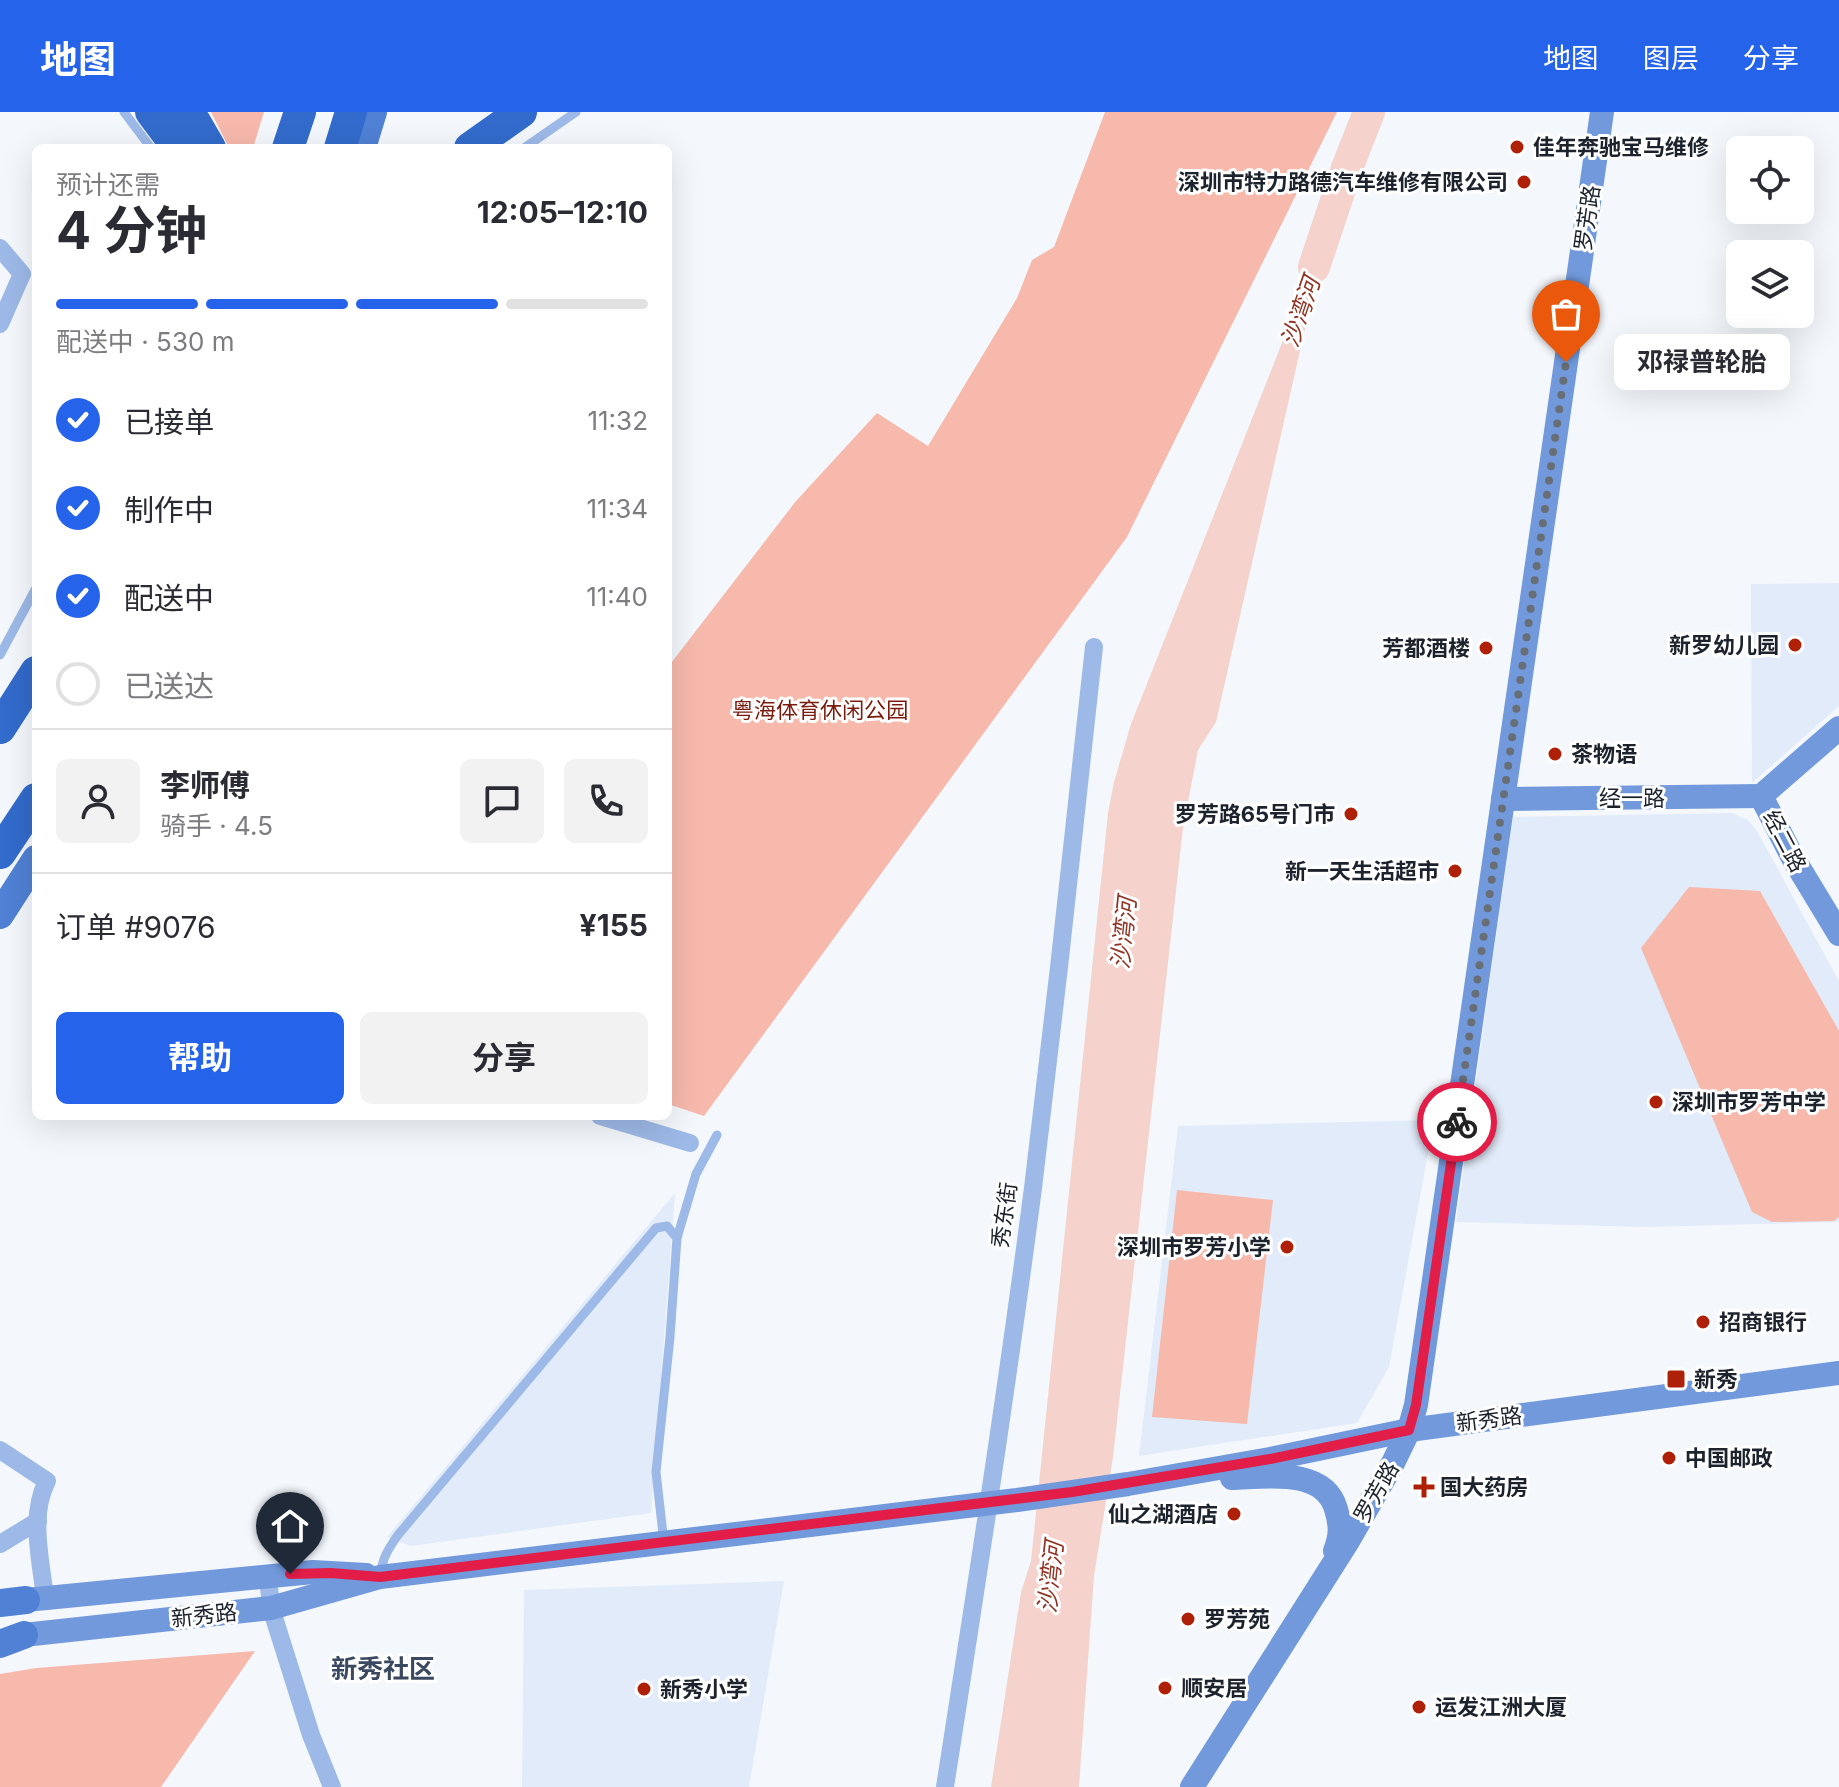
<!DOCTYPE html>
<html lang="zh">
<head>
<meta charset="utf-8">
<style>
  :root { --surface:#fff; --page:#f2f2f3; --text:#2b2b33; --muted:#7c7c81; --line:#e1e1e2; --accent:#2563eb }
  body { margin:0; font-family:Inter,"Noto Sans SC",sans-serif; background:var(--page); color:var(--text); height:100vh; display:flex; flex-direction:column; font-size:30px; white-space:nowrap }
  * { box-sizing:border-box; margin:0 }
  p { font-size:26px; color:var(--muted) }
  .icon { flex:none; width:44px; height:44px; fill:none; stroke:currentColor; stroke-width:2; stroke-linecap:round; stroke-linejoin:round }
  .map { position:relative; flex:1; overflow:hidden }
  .sheet { position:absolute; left:32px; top:32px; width:640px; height:976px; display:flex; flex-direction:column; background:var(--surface); border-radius:12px; box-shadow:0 8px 32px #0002 }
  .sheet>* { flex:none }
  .fabs { position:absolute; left:1726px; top:24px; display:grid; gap:16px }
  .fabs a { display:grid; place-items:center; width:88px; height:88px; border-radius:12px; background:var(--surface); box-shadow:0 8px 32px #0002; font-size:40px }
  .pin { position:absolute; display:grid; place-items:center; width:68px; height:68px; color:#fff; margin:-82px -34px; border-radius:50% 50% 50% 0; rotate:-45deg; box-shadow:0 0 8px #0007 }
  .pin .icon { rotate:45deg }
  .courier { position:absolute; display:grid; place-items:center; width:80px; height:80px; margin:-40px; border:6px solid #e11d48; border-radius:50%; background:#fff; color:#222; box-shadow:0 2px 10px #0007 }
  .bubble { position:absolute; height:56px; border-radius:12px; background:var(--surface); box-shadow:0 8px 32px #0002; font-size:26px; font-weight:700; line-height:56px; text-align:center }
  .summary em { font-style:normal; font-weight:700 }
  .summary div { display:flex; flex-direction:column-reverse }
  .summary { display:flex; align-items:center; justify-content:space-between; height:136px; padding:0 24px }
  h1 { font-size:52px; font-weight:700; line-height:60px }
  .bar { display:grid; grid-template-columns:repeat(4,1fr); gap:12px 8px; align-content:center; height:96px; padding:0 24px }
  .bar i { height:10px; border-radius:6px; background:var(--line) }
  .bar .current { background:var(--accent) }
  .bar p { grid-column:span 4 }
  .line { display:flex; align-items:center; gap:20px; padding:0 24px; border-top:2px solid var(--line) }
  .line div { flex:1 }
  .round { display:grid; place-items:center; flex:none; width:84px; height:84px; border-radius:12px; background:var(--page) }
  ol { padding:0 24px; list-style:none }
  li { display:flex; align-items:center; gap:24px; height:88px }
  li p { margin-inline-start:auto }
  li .icon { padding:8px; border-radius:50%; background:var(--accent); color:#fff; stroke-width:4 }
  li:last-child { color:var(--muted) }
  li i { width:44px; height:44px; border:4px solid var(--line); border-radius:50% }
  .action { display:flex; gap:16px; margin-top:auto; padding:16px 24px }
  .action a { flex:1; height:92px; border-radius:12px; background:var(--accent); color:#fff; font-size:32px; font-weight:700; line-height:92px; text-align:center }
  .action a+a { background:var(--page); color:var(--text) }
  header { display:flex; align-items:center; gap:48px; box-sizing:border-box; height:112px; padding:0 40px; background:var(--accent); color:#fff }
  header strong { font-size:38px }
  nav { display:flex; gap:44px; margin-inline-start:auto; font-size:28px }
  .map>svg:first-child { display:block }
  .built { fill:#e2ebf9 }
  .green { fill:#f7b9ac }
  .water { fill:#f5d2cb }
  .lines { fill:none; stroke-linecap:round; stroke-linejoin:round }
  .river { stroke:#f5d2cb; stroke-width:32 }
  .lane { stroke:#9db9e7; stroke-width:9 }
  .street { stroke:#9db9e7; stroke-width:18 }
  .secondary { stroke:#7199dc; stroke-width:24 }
  .primary { stroke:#5081d4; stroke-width:28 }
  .highway { stroke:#326bcb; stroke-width:32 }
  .done { stroke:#686e76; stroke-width:8; stroke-dasharray:0 14.4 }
  .route { stroke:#e11d48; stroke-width:10 }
  .poi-dot { fill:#ae2007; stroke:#fff; stroke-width:3 }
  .labels { text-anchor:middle; stroke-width:6; stroke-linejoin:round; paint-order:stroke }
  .poi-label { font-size:22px; font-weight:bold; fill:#1c232d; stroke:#fff; text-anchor:start }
  .street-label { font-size:22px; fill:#1c232d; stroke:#fff }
  .park-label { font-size:22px; fill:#7a1c0d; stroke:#fff }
  .water-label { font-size:24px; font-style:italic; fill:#923424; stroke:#fff }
  .quarter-label { font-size:26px; font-weight:bold; fill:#3b4960; stroke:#fff }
</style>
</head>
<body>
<header>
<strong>地图</strong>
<nav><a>地图</a><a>图层</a><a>分享</a></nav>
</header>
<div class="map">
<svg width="1839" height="1675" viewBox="0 0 1839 1675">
  <rect width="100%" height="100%" fill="#f4f8fd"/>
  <!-- built -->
  <g class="built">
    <path d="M1839 471V594L1752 671 1751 472Z"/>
    <path d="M1732 701 1748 708 1757 719 1839 869V1110L1644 1115 1456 1110 1513 705Z"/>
    <path d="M1434 1008 1389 1255 1357 1311 1139 1344 1178 1014Z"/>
    <path d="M675 1081 651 1401 411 1434 387 1425Z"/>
    <path d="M784 1469 749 1675H522L524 1478Z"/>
  </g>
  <!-- green -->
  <g class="green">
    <path d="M211 0H264L253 36H229Z"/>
    <path d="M1105 0H1337L1127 425 704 1004 668 992V555L796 389 877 301 928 334 1017 186 1032 148 1054 135Z"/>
    <path d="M1689 775 1760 779 1839 919V1105L1834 1109 1772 1110 1752 1100 1641 836Z"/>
    <path d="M1177 1078 1273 1088 1247 1312 1152 1305Z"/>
    <path d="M255 1539 161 1675H0V1562L36 1556Z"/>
  </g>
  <!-- water -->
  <path class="water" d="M1328 115 1216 610 1198 638 1183 716 1113 1345 1094 1464 1079 1675H991L1021 1480 1031 1449 1108 701 1114 670 1131 612Z"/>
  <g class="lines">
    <!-- river -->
    <path class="river" d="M1314 155 1347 56 1369 0"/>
    <!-- lane -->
    <g class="lane">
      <path d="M124 0 151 36"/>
      <path d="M524 36 576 0"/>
      <path d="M0 543 36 476"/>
      <path d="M677 1126 696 1062 717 1023"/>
      <path d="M381 1462C382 1446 389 1436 398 1423L656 1116 667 1114 677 1126 670 1225 656 1360 664 1431"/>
    </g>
    <!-- street -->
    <g class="street">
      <path d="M0 136 22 162 0 212"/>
      <path d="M600 1004 690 1031"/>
      <path d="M0 1338 47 1369C29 1404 41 1448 45 1486"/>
      <path d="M0 1432 38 1409"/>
      <path d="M268 1464 271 1496 311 1623 332 1675"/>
      <path d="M945 1675C976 1476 1007 1276 1033 1076 1055 896 1075 715 1094 535"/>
    </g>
    <!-- secondary -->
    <g class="secondary">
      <path d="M1761 684 1793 746 1839 822"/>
      <path d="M1761 684 1839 616"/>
      <path d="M1503 687 1761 684"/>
      <path d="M1232 1366C1266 1365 1324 1355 1336 1397 1341 1414 1341 1423 1335 1439"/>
      <path d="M26 1488 313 1460 366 1463"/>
      <path d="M24 1523 271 1496 380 1465 1017 1388 1128 1372 1270 1347 1409 1318 1839 1261"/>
      <path d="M1192 1675 1348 1429 1393 1351 1409 1318 1416 1293 1602 0"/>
    </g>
    <!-- primary -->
    <g class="primary">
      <path d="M362 36 373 0"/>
      <path d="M0 803 36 747"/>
      <path d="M0 1491 26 1488"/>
      <path d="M0 1532 24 1523"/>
    </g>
    <!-- highway -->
    <g class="highway">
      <path d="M151 0 178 36"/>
      <path d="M187 0 195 10 210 36"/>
      <path d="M288 36 300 0"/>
      <path d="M340 36 351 0"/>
      <path d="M470 36 521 0"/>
      <path d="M0 616 36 560"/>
      <path d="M0 741 36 687"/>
    </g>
  </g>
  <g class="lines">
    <!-- done -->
    <path class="done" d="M1457 1010 1566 250"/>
    <!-- route -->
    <path class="route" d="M290 1462 331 1461 380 1465 1072 1380 1270 1347 1409 1318 1416 1293 1457 1010"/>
  </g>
  <!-- markers -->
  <g class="poi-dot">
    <circle cx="1517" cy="35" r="8"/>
    <circle cx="1524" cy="70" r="8"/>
    <circle cx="1795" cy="533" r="8"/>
    <circle cx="1486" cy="536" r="8"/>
    <circle cx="1555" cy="642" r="8"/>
    <circle cx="1351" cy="702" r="8"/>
    <circle cx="1455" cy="759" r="8"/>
    <circle cx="1656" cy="990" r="8"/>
    <circle cx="1287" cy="1135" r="8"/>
    <circle cx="1703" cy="1210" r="8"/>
    <rect x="1666" y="1257" width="20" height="20" rx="4"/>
    <circle cx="1669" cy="1346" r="8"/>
    <path d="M1420 1363h8v8h8v8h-8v8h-8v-8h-8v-8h8z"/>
    <circle cx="1234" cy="1402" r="8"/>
    <circle cx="1188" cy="1507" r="8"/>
    <circle cx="1165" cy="1576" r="8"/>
    <circle cx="644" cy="1577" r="8"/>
    <circle cx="1419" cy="1595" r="8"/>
  </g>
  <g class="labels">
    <!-- poi labels -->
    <g class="poi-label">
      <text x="1533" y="43">佳年奔驰宝马维修</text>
      <text x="1508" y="78" text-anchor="end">深圳市特力路德汽车维修有限公司</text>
      <text x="1779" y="541" text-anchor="end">新罗幼儿园</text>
      <text x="1470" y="544" text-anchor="end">芳都酒楼</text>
      <text x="1571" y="650">茶物语</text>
      <text x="1335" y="710" text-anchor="end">罗芳路65号门市</text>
      <text x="1439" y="767" text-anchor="end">新一天生活超市</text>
      <text x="1672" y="998">深圳市罗芳中学</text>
      <text x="1271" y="1143" text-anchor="end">深圳市罗芳小学</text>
      <text x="1719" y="1218">招商银行</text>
      <text x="1694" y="1275">新秀</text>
      <text x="1685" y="1354">中国邮政</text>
      <text x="1440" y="1383">国大药房</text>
      <text x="1218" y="1410" text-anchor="end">仙之湖酒店</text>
      <text x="1204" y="1515">罗芳苑</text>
      <text x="1181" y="1584">顺安居</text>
      <text x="660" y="1585">新秀小学</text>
      <text x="1435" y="1603">运发江洲大厦</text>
    </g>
    <!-- street labels -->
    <g class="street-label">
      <text transform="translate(1587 106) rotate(-82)" y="8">罗芳路</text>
      <text x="1632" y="694">经一路</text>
      <text transform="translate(1785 729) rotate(62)" y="8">经二路</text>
      <text transform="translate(1004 1103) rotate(-82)" y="8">秀东街</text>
      <text transform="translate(1489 1307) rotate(-7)" y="8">新秀路</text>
      <text transform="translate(1376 1380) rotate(-60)" y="8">罗芳路</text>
      <text transform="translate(204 1503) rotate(-6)" y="8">新秀路</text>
    </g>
    <!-- park labels -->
    <g class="park-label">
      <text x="820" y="606">粤海体育休闲公园</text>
    </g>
    <!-- water labels -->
    <g class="water-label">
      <text transform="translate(1301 200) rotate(-71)" y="8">沙湾河</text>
      <text transform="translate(1124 821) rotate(-84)" y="8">沙湾河</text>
      <text transform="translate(1051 1465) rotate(-84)" y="8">沙湾河</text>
    </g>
    <!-- quarter labels -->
    <g class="quarter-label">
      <text x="383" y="1566">新秀社区</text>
    </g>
  </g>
</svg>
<div class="fabs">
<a><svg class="icon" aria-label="locate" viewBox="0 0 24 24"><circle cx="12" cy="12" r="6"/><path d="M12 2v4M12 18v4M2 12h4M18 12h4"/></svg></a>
<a><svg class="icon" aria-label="layers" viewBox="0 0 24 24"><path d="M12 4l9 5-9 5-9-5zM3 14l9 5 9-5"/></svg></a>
</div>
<div class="pin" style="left:1566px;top:250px;background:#ea580c"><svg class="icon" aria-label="bag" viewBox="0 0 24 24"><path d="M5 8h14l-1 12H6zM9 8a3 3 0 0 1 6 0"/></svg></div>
<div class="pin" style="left:290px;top:1462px;background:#1f2937"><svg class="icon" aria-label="home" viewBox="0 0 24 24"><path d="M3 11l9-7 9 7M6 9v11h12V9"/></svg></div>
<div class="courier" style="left:1457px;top:1010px"><svg class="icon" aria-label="bike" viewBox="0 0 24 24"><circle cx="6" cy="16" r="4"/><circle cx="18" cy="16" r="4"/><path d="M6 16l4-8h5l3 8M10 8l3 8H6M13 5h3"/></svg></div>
<div class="bubble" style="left:1614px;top:222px;width:176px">邓禄普轮胎</div>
<section class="sheet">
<div class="summary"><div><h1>4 分钟</h1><p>预计还需</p></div><em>12:05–12:10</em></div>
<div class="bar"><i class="current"></i><i class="current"></i><i class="current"></i><i></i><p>配送中 · 530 m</p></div>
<ol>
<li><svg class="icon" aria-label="check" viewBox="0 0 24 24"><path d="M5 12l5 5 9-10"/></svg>已接单<p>11:32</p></li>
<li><svg class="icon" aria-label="check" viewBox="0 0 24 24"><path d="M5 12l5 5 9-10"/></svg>制作中<p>11:34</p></li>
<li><svg class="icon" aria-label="check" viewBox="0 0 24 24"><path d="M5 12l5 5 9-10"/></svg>配送中<p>11:40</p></li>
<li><i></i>已送达</li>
</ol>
<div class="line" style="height:144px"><a class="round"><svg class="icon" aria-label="person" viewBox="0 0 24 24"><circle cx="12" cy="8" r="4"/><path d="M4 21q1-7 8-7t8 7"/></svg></a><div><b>李师傅</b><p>骑手 · 4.5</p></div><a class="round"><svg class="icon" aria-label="chat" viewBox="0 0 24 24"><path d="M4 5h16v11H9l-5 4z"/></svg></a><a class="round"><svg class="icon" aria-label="phone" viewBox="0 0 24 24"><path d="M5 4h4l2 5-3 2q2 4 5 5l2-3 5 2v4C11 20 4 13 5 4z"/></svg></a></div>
<div class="line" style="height:104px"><div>订单 #9076</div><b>¥155</b></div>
<div class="action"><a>帮助</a><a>分享</a></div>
</section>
</div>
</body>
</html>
